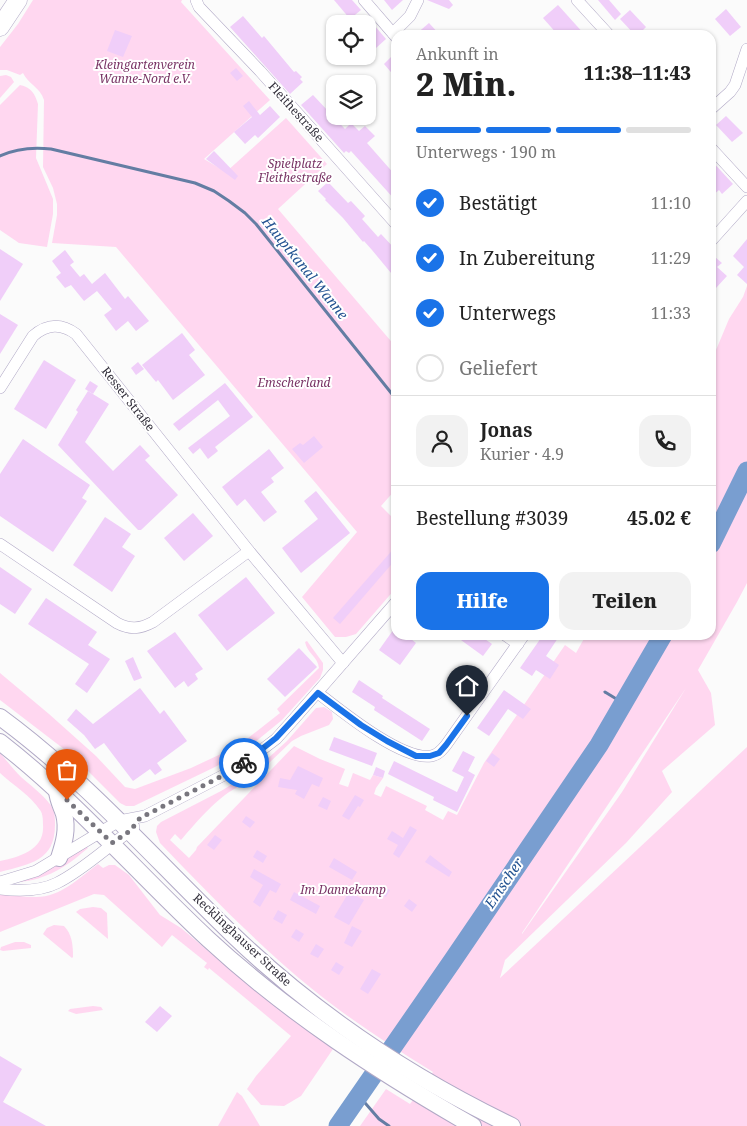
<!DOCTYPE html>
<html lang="de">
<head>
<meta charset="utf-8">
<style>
  :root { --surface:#fff; --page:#f2f2f2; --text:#222; --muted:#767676; --line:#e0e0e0; --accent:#1a73e8 }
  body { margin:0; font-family:"Noto Serif",serif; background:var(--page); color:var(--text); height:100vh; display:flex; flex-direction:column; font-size:19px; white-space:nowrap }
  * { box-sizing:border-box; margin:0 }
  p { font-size:16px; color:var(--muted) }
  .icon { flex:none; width:28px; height:28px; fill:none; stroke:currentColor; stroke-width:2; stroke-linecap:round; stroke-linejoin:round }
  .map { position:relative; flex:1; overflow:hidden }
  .side { position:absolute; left:391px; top:30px; width:325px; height:610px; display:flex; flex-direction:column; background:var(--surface); border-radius:15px; box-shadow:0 1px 4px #0004 }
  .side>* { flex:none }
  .fabs { position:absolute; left:326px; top:15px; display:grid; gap:10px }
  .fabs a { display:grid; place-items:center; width:50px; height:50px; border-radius:10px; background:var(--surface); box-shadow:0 1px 4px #0004; font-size:25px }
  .pin { position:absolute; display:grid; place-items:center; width:42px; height:42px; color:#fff; margin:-51px -21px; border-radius:50% 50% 50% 0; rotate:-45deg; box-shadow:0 0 5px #0007 }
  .pin .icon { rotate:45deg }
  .courier { position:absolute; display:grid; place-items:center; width:50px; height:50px; margin:-25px; border:4px solid #1a73e8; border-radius:50%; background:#fff; color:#222; box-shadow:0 1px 6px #0007 }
  .overview em { font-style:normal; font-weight:800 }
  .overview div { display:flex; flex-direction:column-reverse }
  .overview { display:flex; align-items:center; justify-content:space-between; height:85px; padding:0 25px }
  h1 { font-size:32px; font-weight:800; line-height:38px }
  .bar { display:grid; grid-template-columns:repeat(4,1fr); gap:8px 5px; align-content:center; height:60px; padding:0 25px }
  .bar i { height:6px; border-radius:4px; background:var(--line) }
  .bar .on { background:var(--accent) }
  .bar p { grid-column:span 4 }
  .line { display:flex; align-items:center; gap:12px; padding:0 25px; border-top:1px solid var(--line) }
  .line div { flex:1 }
  .round { display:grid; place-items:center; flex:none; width:52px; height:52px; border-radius:15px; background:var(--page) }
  ol { padding:0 25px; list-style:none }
  li { display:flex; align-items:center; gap:15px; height:55px }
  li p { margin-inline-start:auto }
  li .icon { padding:5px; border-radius:50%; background:var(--accent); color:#fff; stroke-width:4 }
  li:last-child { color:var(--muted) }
  li i { width:28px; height:28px; border:2px solid var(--line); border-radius:50% }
  .action { display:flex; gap:10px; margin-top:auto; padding:10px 25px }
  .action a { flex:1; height:58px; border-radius:15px; background:var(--accent); color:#fff; font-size:20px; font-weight:800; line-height:58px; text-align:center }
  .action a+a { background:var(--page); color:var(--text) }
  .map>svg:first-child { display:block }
  .green { fill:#ffd7f0; fill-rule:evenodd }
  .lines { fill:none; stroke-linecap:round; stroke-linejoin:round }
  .stream { stroke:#647da3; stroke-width:3 }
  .river { stroke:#799ed0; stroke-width:19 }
  .building { fill:#f0cef9 }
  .street-casing { stroke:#b1a9c6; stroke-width:12 }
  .secondary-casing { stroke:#b1a9c6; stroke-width:18 }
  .primary-casing { stroke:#b1a9c6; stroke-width:19 }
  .street { stroke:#fff; stroke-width:11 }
  .secondary { stroke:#fff; stroke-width:16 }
  .primary { stroke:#fff; stroke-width:18 }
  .done { stroke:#78767e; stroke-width:5; stroke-dasharray:0 9 }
  .route { stroke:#1a73e8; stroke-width:6 }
  .labels { text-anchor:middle; stroke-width:4; stroke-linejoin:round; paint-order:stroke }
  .park-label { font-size:12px; font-style:italic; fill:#793465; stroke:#fff }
  .street-label { font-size:12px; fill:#322f3b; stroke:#fff }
  .water-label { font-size:14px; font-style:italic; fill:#225291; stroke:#fff }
</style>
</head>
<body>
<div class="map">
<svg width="747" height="1126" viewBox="0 0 747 1126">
  <rect width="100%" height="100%" fill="#fbfbfb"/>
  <!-- green -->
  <g class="green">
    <path d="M33 0H182L181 2 270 100 204 159 226 172 286 118 327 164 278 209 396 347V489L381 506 396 521V588L356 634 346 637H335L302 597 357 532 116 247 52 243 57 215V204L53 188 43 167 44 100C40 87 28 84 23 73L20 75 7 70H0V47L18 24Z"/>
    <path d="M6 75 11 77 14 82 0 98V76Z"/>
    <path d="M20 85C31 87 35 94 38 104L36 158 53 199V214L47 247 19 243 0 230V105Z"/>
    <path d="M747 286V583L737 602 698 670 711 693 715 725 662 771 672 792 626 843 505 960 500 978 747 747V1126H360L386 1089 410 1104 433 1072C391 1046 349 1019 311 988 257 944 208 893 160 843L156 832 157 826 161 822 221 791 254 771 287 741 316 708 324 707 332 712 333 719 329 725 301 736 292 741 246 785C226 786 194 825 181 840L175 834 170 840 189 858 196 850 197 847 294 746 320 759 345 769 339 784 348 787 353 773 370 780 373 775 383 778 376 788 374 794 381 797 386 786 427 806 425 810 443 820 448 811 457 815 484 763 565 645 576 653 586 635H711V362L729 319 743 297ZM686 688 622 792 522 934V933Z"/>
    <path d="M307 641 323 663V670L320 678 282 720 248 748 215 767 134 806H126L120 803 73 756 0 700V673L49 714 96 756 125 787 135 789 191 768 238 746 280 713 277 709 319 668C318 657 307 653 305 642Z"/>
    <path d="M0 753C7 761 13 769 21 777 30 785 41 793 49 803 55 810 55 816 55 825 55 861 30 864 0 872V861C19 857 45 850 43 825 43 820 43 814 40 810 31 796 13 785 0 773Z"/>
    <path d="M85 845 88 848C67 866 47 880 18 882Z"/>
    <path d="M98 864 103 868 109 865H115L129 875 160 915 181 928 238 976 333 1049 301 1096 284 1106 261 1105 247 1089 256 1076 291 1036 209 968 208 970 204 967 207 963 172 935 162 947 104 895 94 894 0 932V894C12 895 24 897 36 897 61 897 79 878 98 864Z"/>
    <path d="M93 907 101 908 107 913 108 939 76 912 80 909Z"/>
    <path d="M54 925 64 926C72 934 73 945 73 957L72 958 43 934 47 928Z"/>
    <path d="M15 942H24L31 945V948L3 951 0 950 1 947Z"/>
    <path d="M93 1006 101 1007 103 1010 76 1014 68 1011 70 1009Z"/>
    <path d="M237 1092 242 1096 260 1126H218Z"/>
  </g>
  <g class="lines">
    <!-- stream -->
    <g class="stream">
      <path d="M0 156C17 148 33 147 51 149L195 183 214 191 229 201 245 213 256 224 396 399"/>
      <path d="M605 692 623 703"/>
      <path d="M359 1096 379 1119 389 1126"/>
    </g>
    <!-- river -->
    <g class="river">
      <path d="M711 544 747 471"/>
      <path d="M338 1126 453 960 599 745 663 635"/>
    </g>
  </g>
  <!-- building -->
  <g class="building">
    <path d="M334 0H352L361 10 350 19Z"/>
    <path d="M384 0H403L392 10Z"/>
    <path d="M427 0H449L453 5 449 9Z"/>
    <path d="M598 0H609L621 14 615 20Z"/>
    <path d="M558 5 585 35H558L543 18Z"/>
    <path d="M726 9 741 27 730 36 715 19Z"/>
    <path d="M630 10 646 27 638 35H635L620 19Z"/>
    <path d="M243 16 262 38 264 36 294 72 296 71 302 77 300 79 303 82 290 94 230 27Z"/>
    <path d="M368 18 386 39 376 48 368 38Z"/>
    <path d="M429 23 440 35H415Z"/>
    <path d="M115 30 132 36 123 57 107 51Z"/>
    <path d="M396 52V78L384 64Z"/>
    <path d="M236 68 243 76 237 81 230 73Z"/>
    <path d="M313 95 345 129 351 123 359 131 365 126 375 136 367 143 396 176V201L351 151 349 153 346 151 344 153 301 105Z"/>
    <path d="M249 101 260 115 270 106 280 117 258 138 255 135 245 144 234 132 252 117 243 106Z"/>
    <path d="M726 116 743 133 732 142 716 125Z"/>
    <path d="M214 151 238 176 235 180 206 159Z"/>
    <path d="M711 160 733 184 722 194 719 190 711 197Z"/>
    <path d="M328 182 348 203 351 201 365 216 362 219 378 237 381 234 395 249 392 252 396 257V279L372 250 364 241 363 242 343 218 325 200 326 199 318 191Z"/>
    <path d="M747 239V284L737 275 744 267 733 256Z"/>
    <path d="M0 249 23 264 0 301Z"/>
    <path d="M65 250 74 262 70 265 80 277 84 274 92 284 105 273 125 299 128 296 149 321 136 331 128 321 116 331 104 315 112 309 97 291 84 301 71 285 65 288 56 277 61 273 52 261Z"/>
    <path d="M715 257 722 263 717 267 727 276 716 288 711 284V261Z"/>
    <path d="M0 314 18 325 0 354Z"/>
    <path d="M182 333 195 350 189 355 205 375 173 400 158 380 156 382 142 365Z"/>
    <path d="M44 360 76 380 46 429 14 409Z"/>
    <path d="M138 362 144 369 136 375 131 368Z"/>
    <path d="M90 381 98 386 93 394 85 389Z"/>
    <path d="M225 383 253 417 215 447 218 451 208 459 200 448 193 454 188 448 230 416 218 400 179 431 173 424Z"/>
    <path d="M88 391 109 404 85 442 113 471 140 445 150 456 145 460 178 495 141 530H138L58 445 78 412 76 410Z"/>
    <path d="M314 436 323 447 304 463 292 449 300 443 303 445Z"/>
    <path d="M23 439 90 485 82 498 87 501 53 552 0 516V474Z"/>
    <path d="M269 449 284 468 271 478 274 482 261 492 277 512 264 522 245 499 237 506 222 487Z"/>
    <path d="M316 491 350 533 301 573 282 548 318 519 304 501Z"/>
    <path d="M193 513 213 536 184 561 164 538Z"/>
    <path d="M105 517 131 534 122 547 135 556 112 592 73 565Z"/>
    <path d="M396 546V559L340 624 333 618Z"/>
    <path d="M0 567 32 589 15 614 0 604Z"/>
    <path d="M246 577 275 613 227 651 198 615Z"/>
    <path d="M46 598 97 632 88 645 110 659 87 693 75 684 89 664 28 624Z"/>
    <path d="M396 626V635H406L416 643 400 665 379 650Z"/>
    <path d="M175 632 203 669 195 674 198 679 188 687 184 681 175 688 147 651Z"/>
    <path d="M454 635H479L492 644 483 656Z"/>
    <path d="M543 635H554L558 638 546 656 559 665 550 679 536 670 532 676 520 668Z"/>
    <path d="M299 648 317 667 285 697 267 679Z"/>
    <path d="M133 657 142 678 134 681 125 661Z"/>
    <path d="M359 680 383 696 382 698 430 729 422 741 374 710 375 707 352 692Z"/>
    <path d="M140 688 160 714 164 710 187 741 157 763 162 770 155 775 150 769 133 781 104 743 95 749 84 735 67 720 76 709 93 724Z"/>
    <path d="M504 690 531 709 523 719 508 709 489 736 477 728Z"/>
    <path d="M334 737 377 753 372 766 329 750Z"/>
    <path d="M463 751 475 757 468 771 475 775 457 812 433 800 434 797 388 774 394 761 457 792 464 777 452 771Z"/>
    <path d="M492 753 500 759 494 767 486 761Z"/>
    <path d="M298 766 323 778 319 787 312 784 304 799 295 794 297 790 278 787 280 778 290 780Z"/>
    <path d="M376 767 385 771 383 778 373 775Z"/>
    <path d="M355 795 364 800 360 807 358 806 349 820 342 816Z"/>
    <path d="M323 797 331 801 327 810 318 806Z"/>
    <path d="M246 816 255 822 250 828 242 822Z"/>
    <path d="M410 826 417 830 399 858 393 854 398 845 387 839 392 831 403 838Z"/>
    <path d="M215 835 222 840 214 850 207 845Z"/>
    <path d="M257 850 267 856 263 863 253 857Z"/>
    <path d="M430 855 452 872 449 877 425 862Z"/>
    <path d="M334 858 357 872 352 880 329 867Z"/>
    <path d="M254 869 281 884 276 893 270 890 260 907 253 902 263 885 250 877Z"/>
    <path d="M380 885 390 890 386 897 376 892Z"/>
    <path d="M294 892 320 906 316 914 290 900Z"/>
    <path d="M349 892 364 900 349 925 334 917Z"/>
    <path d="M409 899 417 905 412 912 404 906Z"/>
    <path d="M278 910 287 915 282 924 273 919Z"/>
    <path d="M352 926 362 931 352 947 344 943Z"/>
    <path d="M296 929 304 934 299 942 291 937Z"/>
    <path d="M316 944 324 949 318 958 310 954Z"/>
    <path d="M336 962 344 967 339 975 331 970Z"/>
    <path d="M372 969 381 974 368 994 360 989Z"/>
    <path d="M160 1006 172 1016 157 1032 145 1022Z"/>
    <path d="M0 1056 22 1069 3 1102 46 1126H0Z"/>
  </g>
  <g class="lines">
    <defs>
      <g id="street">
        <path d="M196 0 199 7 260 71 396 224"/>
        <path d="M364 0 396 37"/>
        <path d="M577 0 609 35"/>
        <path d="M393 33 410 16 418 0"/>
        <path d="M711 109 730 92 735 85 747 49"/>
        <path d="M711 148 747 187"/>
        <path d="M711 241 747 201"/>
        <path d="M0 388 33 336C47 324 61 323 76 334L249 551 343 663"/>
        <path d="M0 544 117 623C130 630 140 629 153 622L249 551"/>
        <path d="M505 635 518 644"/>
        <path d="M318 693C340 710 402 761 431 756 438 755 442 750 446 745L524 635"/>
        <path d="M0 882 36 871 119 821 145 816 226 774 255 755 276 739 294 719 396 602"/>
        <path d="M0 889C17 891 41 891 57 883 82 871 107 847 130 831L134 827"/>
      </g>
      <g id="secondary">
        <path d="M0 717C86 780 155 860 232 934 313 1012 410 1077 512 1126"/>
        <path d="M0 742C76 801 138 874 208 939 288 1013 379 1072 473 1126"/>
        <path d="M57 791C58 801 61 805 64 814 68 829 64 843 59 858"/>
      </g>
      <path id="primary" d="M0 27 18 0"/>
    </defs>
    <!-- street casing -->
    <use href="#street" class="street-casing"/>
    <!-- secondary casing -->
    <use href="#secondary" class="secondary-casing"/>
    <!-- primary casing -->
    <use href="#primary" class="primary-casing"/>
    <!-- street -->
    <use href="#street" class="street"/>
    <!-- secondary -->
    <use href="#secondary" class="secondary"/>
    <!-- primary -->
    <use href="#primary" class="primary"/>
  </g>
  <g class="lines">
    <!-- done -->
    <path class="done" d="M67 800 112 843 130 831 140 818 226 774 244 763"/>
    <!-- route -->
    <path class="route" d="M244 763 276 738 318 693 361 725 387 741 416 756H430L439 753 446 745 467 716"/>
  </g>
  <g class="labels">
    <!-- park labels -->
    <g class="park-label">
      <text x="145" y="69">Kleingartenverein<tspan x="145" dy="14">Wanne-Nord e.V.</tspan></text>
      <text x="295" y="168">Spielplatz<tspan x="295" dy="14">Fleithestraße</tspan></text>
      <text x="294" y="387">Emscherland</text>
      <text x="343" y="894">Im Dannekamp</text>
    </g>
    <!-- street labels -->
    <g class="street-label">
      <text transform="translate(296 112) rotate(48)" y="4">Fleithestraße</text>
      <text transform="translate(128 399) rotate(52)" y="4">Resser Straße</text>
      <text transform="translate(242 940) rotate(43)" y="4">Recklinghauser Straße</text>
    </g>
    <!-- water labels -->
    <g class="water-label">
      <text transform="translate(305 268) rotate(51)" y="5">Hauptkanal Wanne</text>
      <text transform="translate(504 883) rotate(-56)" y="5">Emscher</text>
    </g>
  </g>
</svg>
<div class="fabs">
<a><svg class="icon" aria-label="locate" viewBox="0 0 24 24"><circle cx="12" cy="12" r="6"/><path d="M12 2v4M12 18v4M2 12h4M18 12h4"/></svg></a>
<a><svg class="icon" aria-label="layers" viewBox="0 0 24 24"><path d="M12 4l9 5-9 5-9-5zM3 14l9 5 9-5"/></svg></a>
</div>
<div class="pin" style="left:67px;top:800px;background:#ea580c"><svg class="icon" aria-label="bag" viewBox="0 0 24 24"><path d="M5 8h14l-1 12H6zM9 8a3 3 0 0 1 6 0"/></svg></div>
<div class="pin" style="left:467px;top:716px;background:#1f2937"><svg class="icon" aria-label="home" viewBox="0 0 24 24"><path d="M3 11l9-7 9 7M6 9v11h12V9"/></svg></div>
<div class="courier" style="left:244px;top:763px"><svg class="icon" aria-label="bike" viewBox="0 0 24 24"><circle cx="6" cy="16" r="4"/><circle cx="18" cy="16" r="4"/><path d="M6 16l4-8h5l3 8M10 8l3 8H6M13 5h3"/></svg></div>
<section class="side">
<div class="overview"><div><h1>2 Min.</h1><p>Ankunft in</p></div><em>11:38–11:43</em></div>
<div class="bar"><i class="on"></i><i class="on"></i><i class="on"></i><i></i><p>Unterwegs · 190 m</p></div>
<ol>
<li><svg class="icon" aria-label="check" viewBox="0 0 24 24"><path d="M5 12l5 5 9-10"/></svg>Bestätigt<p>11:10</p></li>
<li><svg class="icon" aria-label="check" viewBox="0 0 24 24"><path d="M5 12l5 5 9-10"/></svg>In Zubereitung<p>11:29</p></li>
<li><svg class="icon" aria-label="check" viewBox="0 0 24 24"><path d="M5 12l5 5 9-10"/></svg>Unterwegs<p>11:33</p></li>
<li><i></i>Geliefert</li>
</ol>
<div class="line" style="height:90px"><a class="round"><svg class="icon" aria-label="person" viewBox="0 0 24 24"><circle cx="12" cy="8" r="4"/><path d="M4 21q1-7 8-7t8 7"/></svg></a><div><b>Jonas</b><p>Kurier · 4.9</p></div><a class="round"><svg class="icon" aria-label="phone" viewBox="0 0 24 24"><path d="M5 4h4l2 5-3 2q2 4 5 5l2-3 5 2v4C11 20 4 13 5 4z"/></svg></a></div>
<div class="line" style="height:65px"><div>Bestellung #3039</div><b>45.02 €</b></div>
<div class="action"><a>Hilfe</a><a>Teilen</a></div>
</section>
</div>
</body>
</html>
